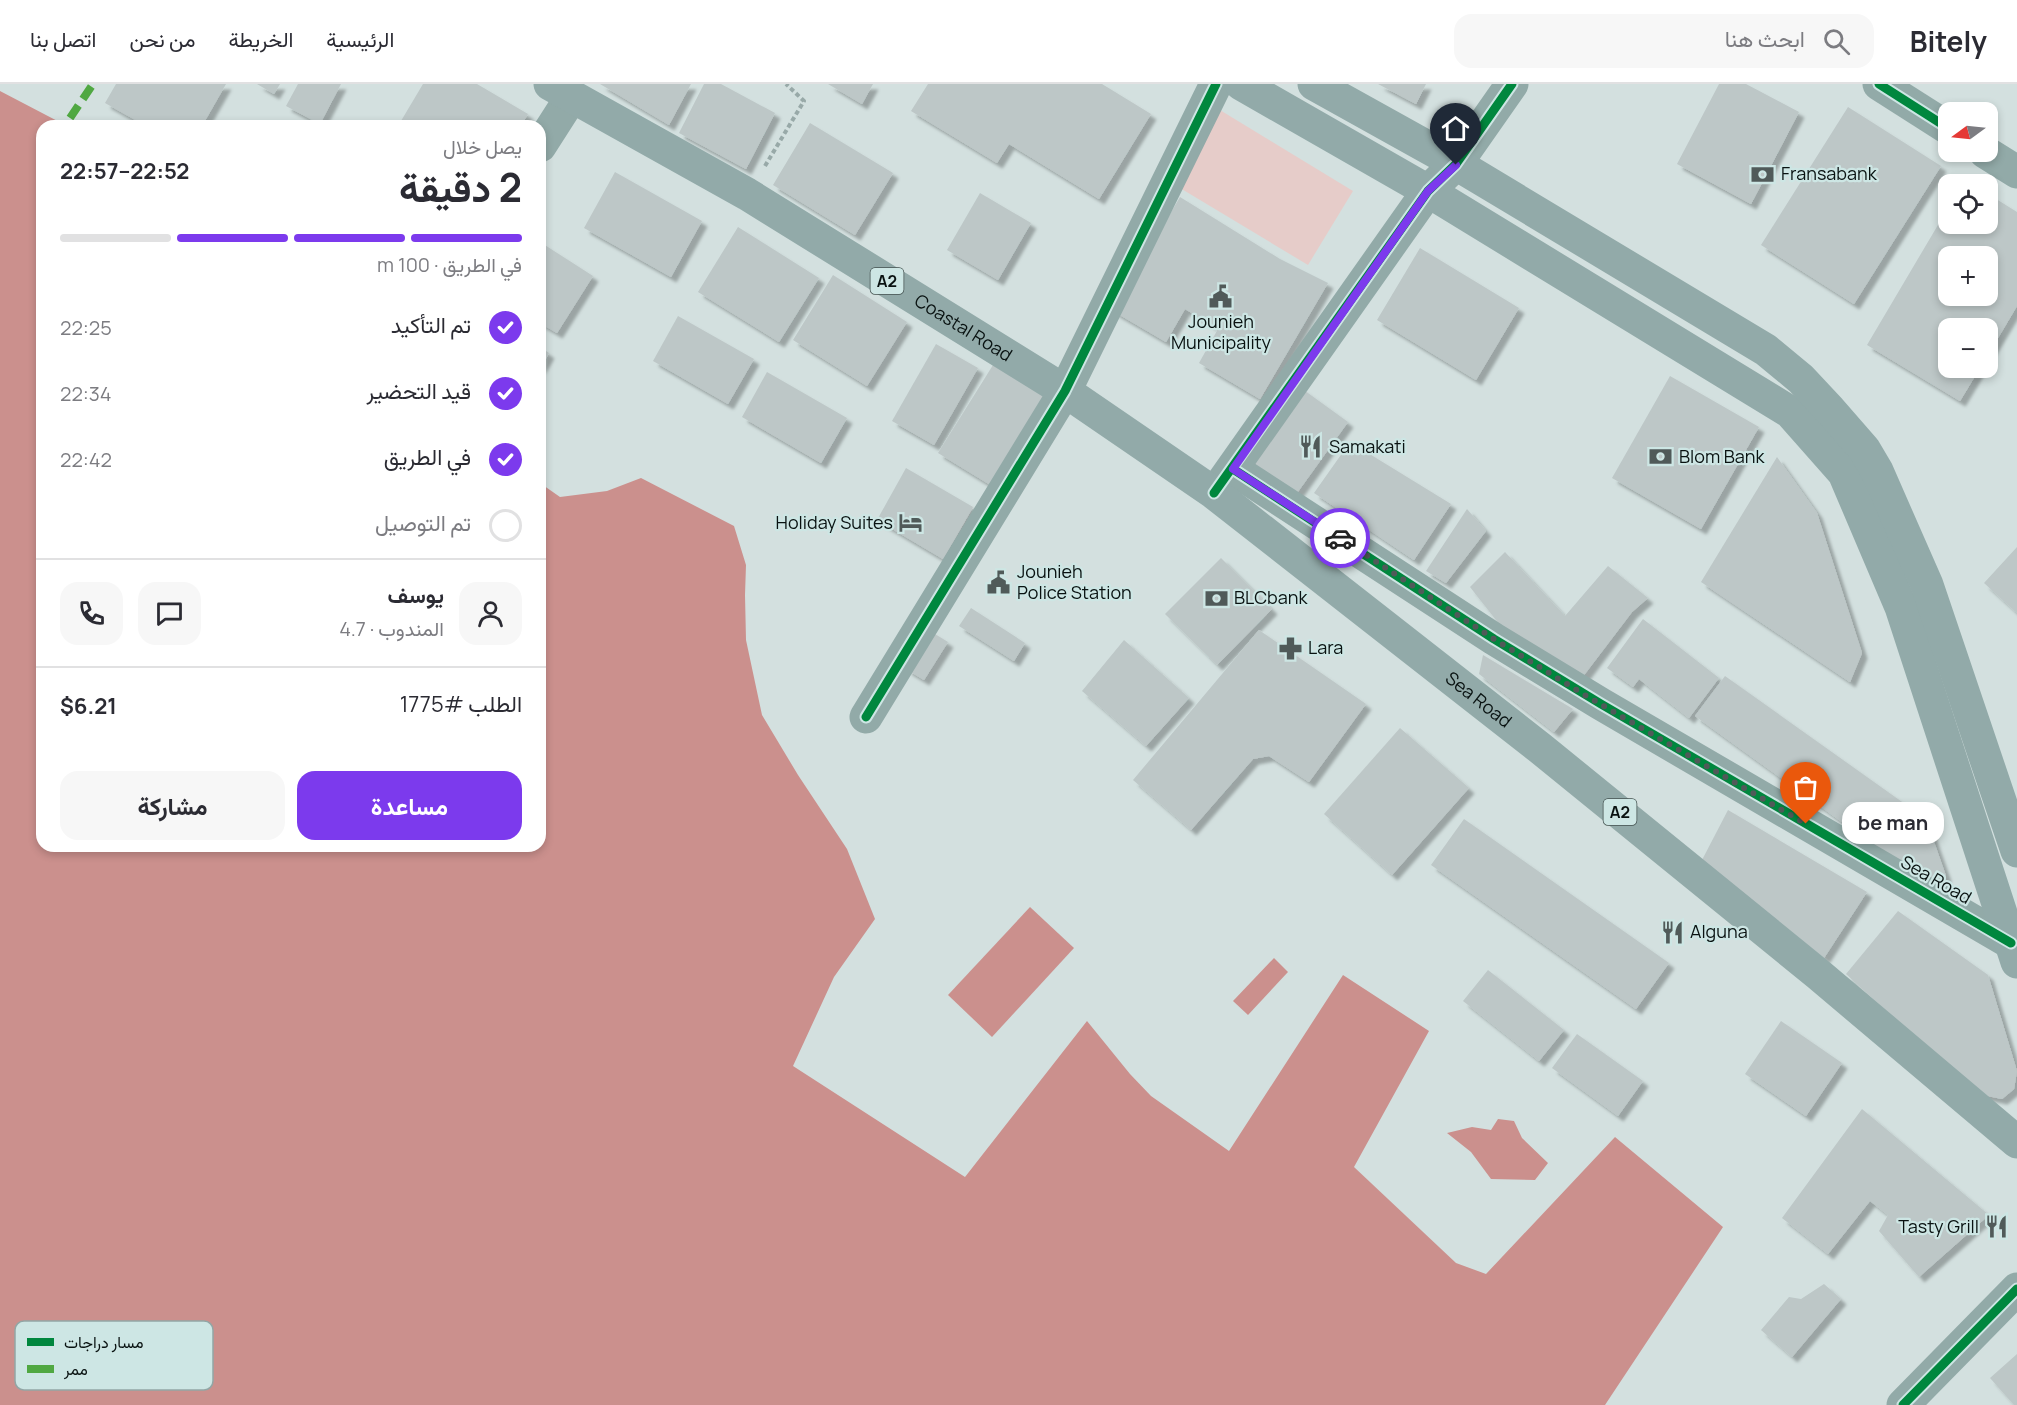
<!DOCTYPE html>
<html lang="ar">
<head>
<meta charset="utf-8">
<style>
  :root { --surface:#fff; --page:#f7f7f7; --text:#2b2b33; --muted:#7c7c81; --line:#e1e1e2; --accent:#7c3aed }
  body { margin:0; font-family:Manrope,Vazirmatn,sans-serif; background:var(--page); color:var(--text); direction:rtl; height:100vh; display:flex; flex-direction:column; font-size:22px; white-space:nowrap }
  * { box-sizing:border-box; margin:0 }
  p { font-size:20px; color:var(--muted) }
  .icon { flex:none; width:33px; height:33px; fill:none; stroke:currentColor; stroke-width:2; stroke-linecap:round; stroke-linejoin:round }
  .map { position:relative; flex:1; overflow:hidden; direction:ltr }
  .panel { position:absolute; left:36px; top:36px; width:510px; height:732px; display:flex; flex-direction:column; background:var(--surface); border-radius:18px; box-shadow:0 3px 9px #0003; direction:rtl }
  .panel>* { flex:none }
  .needle { width:39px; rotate:255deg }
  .fabs { position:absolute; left:1938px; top:18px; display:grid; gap:12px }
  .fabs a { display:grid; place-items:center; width:60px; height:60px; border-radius:12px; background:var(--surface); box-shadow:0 3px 9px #0003; font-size:30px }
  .pin { position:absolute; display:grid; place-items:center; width:51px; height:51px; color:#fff; margin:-62px -26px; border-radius:50% 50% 50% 0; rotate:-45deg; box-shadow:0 0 6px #0007 }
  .pin .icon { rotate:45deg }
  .courier { position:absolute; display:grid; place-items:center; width:60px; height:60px; margin:-30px; border:4px solid #7c3aed; border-radius:50%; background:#fff; color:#222; box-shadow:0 2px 8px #0007 }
  .bubble { position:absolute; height:42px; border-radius:18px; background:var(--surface); box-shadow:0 3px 9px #0003; font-size:20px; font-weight:700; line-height:42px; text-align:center; direction:rtl }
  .headline em { font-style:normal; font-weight:700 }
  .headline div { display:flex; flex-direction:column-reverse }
  .headline { display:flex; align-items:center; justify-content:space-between; height:102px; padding:0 24px }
  h1 { font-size:39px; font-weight:700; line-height:45px }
  .bar { display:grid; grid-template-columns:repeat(4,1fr); gap:9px 6px; align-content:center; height:72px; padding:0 24px }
  .bar i { height:8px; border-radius:4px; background:var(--line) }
  .bar .current { background:var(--accent) }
  .bar p { grid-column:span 4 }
  .line { display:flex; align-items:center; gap:15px; padding:0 24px; border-top:2px solid var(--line) }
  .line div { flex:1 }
  .round { display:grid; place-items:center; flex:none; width:63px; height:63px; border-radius:18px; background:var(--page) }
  ol { padding:0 24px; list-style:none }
  li { display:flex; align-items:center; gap:18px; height:66px }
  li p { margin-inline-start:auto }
  li .icon { padding:6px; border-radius:50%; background:var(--accent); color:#fff; stroke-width:4 }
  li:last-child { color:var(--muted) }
  li i { width:33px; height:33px; border:3px solid var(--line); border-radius:50% }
  .action { display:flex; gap:12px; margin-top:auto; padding:12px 24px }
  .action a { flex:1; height:69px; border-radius:18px; background:var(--accent); color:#fff; font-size:24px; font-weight:700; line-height:69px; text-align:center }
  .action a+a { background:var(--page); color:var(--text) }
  header { display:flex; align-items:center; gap:36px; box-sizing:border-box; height:84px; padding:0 30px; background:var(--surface); border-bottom:2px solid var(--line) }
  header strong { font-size:28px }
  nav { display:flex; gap:33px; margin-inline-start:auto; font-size:21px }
  .search { width:420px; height:54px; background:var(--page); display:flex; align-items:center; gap:15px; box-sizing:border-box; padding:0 21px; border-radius:18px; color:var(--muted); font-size:22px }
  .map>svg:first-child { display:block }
  .green { fill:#e6ccc9 }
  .water { fill:#cb908d }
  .building { fill:#bdc7c7; fill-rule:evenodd; filter:url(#shadow) }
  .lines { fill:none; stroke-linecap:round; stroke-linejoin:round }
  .path { stroke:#98a9a8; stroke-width:4; stroke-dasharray:4.5 3; stroke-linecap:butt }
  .minor { stroke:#92aaa8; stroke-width:33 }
  .major { stroke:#92aaa9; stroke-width:33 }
  .quiet { stroke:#50a842; stroke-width:8; stroke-dasharray:15 8; stroke-linecap:butt }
  .cycleway-casing { stroke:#cde6e4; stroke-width:13 }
  .cycleway { stroke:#00873e; stroke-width:9 }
  .done { stroke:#505a59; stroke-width:6; stroke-dasharray:0 10.8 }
  .route { stroke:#7c3aed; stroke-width:8 }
  .labels { text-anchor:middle; stroke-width:4.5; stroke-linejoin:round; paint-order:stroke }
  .shield { fill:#cde6e4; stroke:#445250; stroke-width:1.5 }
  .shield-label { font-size:16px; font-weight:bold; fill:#091211 }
  .poi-label { font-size:18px; fill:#091211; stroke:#cde6e4; text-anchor:start }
  .street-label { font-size:18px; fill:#091211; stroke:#cde6e4 }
  .key { fill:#cde6e4; stroke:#92a6a5; stroke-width:1.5 }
  .key-label { font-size:16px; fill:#091211 }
</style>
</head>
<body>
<header>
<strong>Bitely</strong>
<div class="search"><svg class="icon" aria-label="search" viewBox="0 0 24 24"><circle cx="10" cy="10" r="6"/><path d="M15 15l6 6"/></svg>ابحث هنا</div>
<nav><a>الرئيسية</a><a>الخريطة</a><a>من نحن</a><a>اتصل بنا</a></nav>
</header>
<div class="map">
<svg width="2017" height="1321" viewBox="0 0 2017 1321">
  <defs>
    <filter id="shadow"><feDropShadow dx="5.5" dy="5.5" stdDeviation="1.5" flood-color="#0004"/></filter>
  </defs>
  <rect width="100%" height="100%" fill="#d3e0df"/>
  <!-- green -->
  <path class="green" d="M1215 23 1353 107 1308 181 1170 98Z"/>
  <!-- water -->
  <g class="water">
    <path d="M0 7 67 42H42V762H540V399L560 413 607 407 641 394 734 442 746 481 745 511 746 556 762 631 798 691 847 765 875 835 834 893 793 982 965 1093 1087 937 1130 990 1151 1012 1229 1067 1343 891 1429 947 1354 1083 1456 1179 1486 1190 1615 1053 1723 1143 1605 1321H0Z"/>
    <path d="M1030 823 1074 864 992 953 948 911Z"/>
    <path d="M1274 874 1288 888 1248 931 1233 917Z"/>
    <path d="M1498 1035 1514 1037 1522 1054 1548 1079 1535 1096 1491 1095 1471 1068 1447 1049 1472 1043 1491 1046Z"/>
  </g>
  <!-- building -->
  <g class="building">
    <path d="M116 0H226L202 42H146L105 19Z"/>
    <path d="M257 0H280L274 10Z"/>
    <path d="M298 0H341L320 40 286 22Z"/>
    <path d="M423 0H477L528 30 521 42H398Z"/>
    <path d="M600 0H691L669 41Z"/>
    <path d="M704 0H721L775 29 746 85 679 49Z"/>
    <path d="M828 0H873L862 20Z"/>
    <path d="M928 0H1102L1151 30 1099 115 1009 60 997 79 911 27Z"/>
    <path d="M1378 0H1426L1416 20Z"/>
    <path d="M1719 0H1746L1799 28 1751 120 1677 80Z"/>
    <path d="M1848 23 1941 82 1854 220 1761 161Z"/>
    <path d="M810 39 893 89 855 151 773 101Z"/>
    <path d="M615 88 702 137 671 193 584 144Z"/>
    <path d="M980 109 1031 139 998 196 947 166Z"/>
    <path d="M1988 110 2017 128V222L1988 271V244H1948V284H1980L1960 317 1867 261 1948 124V140H1988ZM1948 172H1988V212H1948Z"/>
    <path d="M1180 113 1280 175 1328 199 1260 315 1199 279 1218 245 1185 225 1166 258 1113 227Z"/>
    <path d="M738 143 819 194 779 258 698 208Z"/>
    <path d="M540 158 593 192 557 249 540 239Z"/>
    <path d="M1420 164 1519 224 1476 296 1377 236Z"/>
    <path d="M833 191 907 238 867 302 793 256Z"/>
    <path d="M678 232 754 275 728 320 653 277Z"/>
    <path d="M936 260 978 284 934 361 892 337Z"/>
    <path d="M540 263 549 269 540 285Z"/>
    <path d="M993 281 1051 317 997 405 938 369Z"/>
    <path d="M767 288 847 334 821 379 742 333Z"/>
    <path d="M1670 292 1759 343 1701 445 1612 394Z"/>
    <path d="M1301 304 1348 338 1292 416 1246 383Z"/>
    <path d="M1350 358 1451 420 1414 476 1314 409Z"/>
    <path d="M1777 373 1817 429 1862 569 1850 598 1701 498Z"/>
    <path d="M906 384 973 423 943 475 877 436Z"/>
    <path d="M1467 425 1486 447 1446 499 1426 487Z"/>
    <path d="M2017 463V529L1984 499Z"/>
    <path d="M1505 468 1565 532 1608 482 1648 514 1632 528 1578 599 1511 555 1470 503Z"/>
    <path d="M1221 474 1272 525 1217 581 1165 530Z"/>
    <path d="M971 524 1025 559 1014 577 959 542Z"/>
    <path d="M1643 535 1719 594 1689 634 1639 595 1633 603 1607 584Z"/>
    <path d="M1259 546 1366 620 1309 698 1269 672 1253 675 1191 746 1133 696Z"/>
    <path d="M930 547 948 558 924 596 906 585Z"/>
    <path d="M1124 556 1189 614 1146 662 1082 607Z"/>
    <path d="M1483 571 1573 625 1554 648 1479 590Z"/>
    <path d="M1725 592 1926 735 1946 792 1939 808 1695 632Z"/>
    <path d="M1400 644 1469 704 1392 791 1324 730Z"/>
    <path d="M1728 726 1867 808 1824 874 1702 776Z"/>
    <path d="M1464 735 1669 879 1636 925 1431 781Z"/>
    <path d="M1898 827 1988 891 2017 987 2014 1005 2002 1015 1978 1010 1846 890Z"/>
    <path d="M1488 886 1564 946 1539 977 1463 917Z"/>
    <path d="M1781 937 1842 979 1806 1032 1745 990Z"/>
    <path d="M1577 950 1643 997 1618 1032 1552 984Z"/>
    <path d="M1862 1025 1989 1131 1919 1193 1879 1147 1888 1131 1870 1117 1828 1170 1782 1134Z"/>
    <path d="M1824 1200 1841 1215 1792 1273 1761 1246 1789 1213 1801 1215Z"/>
    <path d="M2017 1270V1321H2014L1990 1294Z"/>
  </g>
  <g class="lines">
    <!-- path -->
    <path class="path" d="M765 82 804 17 786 0"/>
    <!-- minor -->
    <g class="minor">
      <path d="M1879 0 1948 44"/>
      <path d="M540 62 572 12"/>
      <path d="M1985 68 2017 88"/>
      <path d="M1233 385 1494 555 1601 620 2011 859"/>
      <path d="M1219 403 1428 107 1456 80 1512 0"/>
      <path d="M866 633 1065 307 1216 0"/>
      <path d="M1903 1321 2017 1205"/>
    </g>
    <!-- major -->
    <g class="major">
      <path id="s1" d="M550 0 747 110 1065 307 1214 409 1540 664 1818 890 2017 1058"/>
      <path d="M1241 0 1428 107 1790 328 1844 389 1901 523 2017 878"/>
      <path d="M1314 0 1438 69 1766 266 1801 295 1830 326 1864 365 1877 387 1927 501 2017 767"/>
    </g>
    <!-- quiet -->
    <path class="quiet" d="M70 34 93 0"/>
    <defs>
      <g id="cycleway">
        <path d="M1879 0 1948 44"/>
        <path d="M1233 385 1494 555 1601 620 2011 859"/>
        <path d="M1214 409 1428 107 1456 80 1512 0"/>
        <path d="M866 633 1065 307 1216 0"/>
        <path d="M1903 1321 2017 1205"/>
      </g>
    </defs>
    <!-- cycleway casing -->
    <use href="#cycleway" class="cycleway-casing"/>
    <!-- cycleway -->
    <use href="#cycleway" class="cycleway"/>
  </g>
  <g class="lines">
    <!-- done -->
    <path class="done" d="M1340 454 1494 555 1583 610 1806 740"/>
    <!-- route -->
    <path class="route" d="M1340 454 1233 385 1428 107 1456 81"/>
  </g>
  <!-- icons -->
  <defs>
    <symbol id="bank-bare" viewBox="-9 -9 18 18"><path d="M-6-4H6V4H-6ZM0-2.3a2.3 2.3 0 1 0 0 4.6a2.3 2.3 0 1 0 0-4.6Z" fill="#505a59" stroke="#cde6e4" stroke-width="2.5" paint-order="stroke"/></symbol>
    <symbol id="civic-bare" viewBox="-9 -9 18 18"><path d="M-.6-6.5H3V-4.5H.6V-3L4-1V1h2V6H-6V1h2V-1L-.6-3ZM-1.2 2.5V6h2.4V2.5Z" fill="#505a59" stroke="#cde6e4" stroke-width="2.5" paint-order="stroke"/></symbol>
    <symbol id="restaurant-bare" viewBox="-9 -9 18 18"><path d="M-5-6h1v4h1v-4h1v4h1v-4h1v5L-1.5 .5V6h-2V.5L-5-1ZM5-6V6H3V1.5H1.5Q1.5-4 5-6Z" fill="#505a59" stroke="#cde6e4" stroke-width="2.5" paint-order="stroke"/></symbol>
    <symbol id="hotel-bare" viewBox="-9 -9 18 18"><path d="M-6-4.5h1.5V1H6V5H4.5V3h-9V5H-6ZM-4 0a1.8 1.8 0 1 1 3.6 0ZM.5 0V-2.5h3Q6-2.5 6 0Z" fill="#505a59" stroke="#cde6e4" stroke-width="2.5" paint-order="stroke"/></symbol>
    <symbol id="pharmacy-bare" viewBox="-9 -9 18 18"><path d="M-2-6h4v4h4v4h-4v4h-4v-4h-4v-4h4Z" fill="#505a59" stroke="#cde6e4" stroke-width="2.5" paint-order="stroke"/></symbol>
  </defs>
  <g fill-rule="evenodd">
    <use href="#bank-bare" x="1746" y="74" width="33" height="33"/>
    <use href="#civic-bare" x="1204" y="196" width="33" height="33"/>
    <use href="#restaurant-bare" x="1294" y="346" width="33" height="33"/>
    <use href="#bank-bare" x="1644" y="356" width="33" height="33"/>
    <use href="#hotel-bare" x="894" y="422" width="33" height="33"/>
    <use href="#civic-bare" x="982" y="482" width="33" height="33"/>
    <use href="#bank-bare" x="1200" y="498" width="33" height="33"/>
    <use href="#pharmacy-bare" x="1274" y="548" width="33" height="33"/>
    <use href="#restaurant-bare" x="1656" y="832" width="33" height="33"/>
    <use href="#restaurant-bare" x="1980" y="1126" width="33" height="33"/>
  </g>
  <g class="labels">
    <!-- shield labels -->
    <g class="shield">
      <rect x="870.5" y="184" width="33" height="26" rx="4.5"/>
      <rect x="1603.5" y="715" width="33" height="26" rx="4.5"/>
    </g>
    <g class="shield-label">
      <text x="887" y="203">A2</text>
      <text x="1620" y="734">A2</text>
    </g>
    <!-- poi labels -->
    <g class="poi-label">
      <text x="1781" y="96">Fransabank</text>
      <text x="1221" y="244" text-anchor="middle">Jounieh<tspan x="1221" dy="21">Municipality</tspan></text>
      <text x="1329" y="369">Samakati</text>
      <text x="1679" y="379">Blom Bank</text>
      <text x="893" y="445" text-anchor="end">Holiday Suites</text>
      <text x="1017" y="494">Jounieh<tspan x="1017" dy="21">Police Station</tspan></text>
      <text x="1234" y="520">BLCbank</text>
      <text x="1308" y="570">Lara</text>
      <text x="1690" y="854">Alguna</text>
      <text x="1979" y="1149" text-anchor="end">Tasty Grill</text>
    </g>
    <!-- street labels -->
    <g class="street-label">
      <text dy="6" stroke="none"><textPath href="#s1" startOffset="480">Coastal Road</textPath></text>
      <text dy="6" stroke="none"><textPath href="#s1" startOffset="1116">Sea Road</textPath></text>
      <text transform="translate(1936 796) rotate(30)" y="6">Sea Road</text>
    </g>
  </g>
  <!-- legend -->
  <rect x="15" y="1237" width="198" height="69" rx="9" class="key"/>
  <rect x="27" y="1254" width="27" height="8" fill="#00873e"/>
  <rect x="27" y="1281" width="27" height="8" fill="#50a842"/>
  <g class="key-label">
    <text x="64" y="1264">مسار دراجات</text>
    <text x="64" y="1291">ممر</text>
  </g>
</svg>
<div class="fabs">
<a><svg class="needle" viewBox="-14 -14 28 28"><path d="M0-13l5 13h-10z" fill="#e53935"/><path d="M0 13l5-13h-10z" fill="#7c7c81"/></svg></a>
<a><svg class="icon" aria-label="locate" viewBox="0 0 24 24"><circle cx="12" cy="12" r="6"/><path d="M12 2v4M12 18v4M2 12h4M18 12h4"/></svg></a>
<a>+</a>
<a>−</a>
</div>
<div class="pin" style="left:1806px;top:740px;background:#ea580c"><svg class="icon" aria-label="bag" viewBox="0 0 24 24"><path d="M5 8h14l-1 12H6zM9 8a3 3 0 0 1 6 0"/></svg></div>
<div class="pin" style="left:1456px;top:81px;background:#1f2937"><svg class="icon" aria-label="home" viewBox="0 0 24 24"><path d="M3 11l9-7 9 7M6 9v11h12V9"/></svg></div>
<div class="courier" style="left:1340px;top:454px"><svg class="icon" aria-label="car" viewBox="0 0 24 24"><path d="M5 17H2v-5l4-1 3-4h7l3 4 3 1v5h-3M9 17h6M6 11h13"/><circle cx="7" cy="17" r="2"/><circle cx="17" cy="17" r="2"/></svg></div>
<div class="bubble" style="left:1842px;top:718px;width:102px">be man</div>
<section class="panel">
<div class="headline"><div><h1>2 دقيقة</h1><p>يصل خلال</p></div><em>22:52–22:57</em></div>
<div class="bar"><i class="current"></i><i class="current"></i><i class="current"></i><i></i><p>في الطريق · 100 m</p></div>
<ol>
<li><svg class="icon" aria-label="check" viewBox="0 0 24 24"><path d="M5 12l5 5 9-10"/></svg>تم التأكيد<p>22:25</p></li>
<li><svg class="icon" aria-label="check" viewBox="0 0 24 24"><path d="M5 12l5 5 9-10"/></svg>قيد التحضير<p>22:34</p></li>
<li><svg class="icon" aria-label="check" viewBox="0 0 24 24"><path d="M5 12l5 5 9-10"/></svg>في الطريق<p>22:42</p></li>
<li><i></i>تم التوصيل</li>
</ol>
<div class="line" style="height:108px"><a class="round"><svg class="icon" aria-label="person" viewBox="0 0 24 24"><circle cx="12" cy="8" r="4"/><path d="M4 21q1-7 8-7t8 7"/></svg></a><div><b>يوسف</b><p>المندوب · 4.7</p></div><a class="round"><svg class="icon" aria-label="chat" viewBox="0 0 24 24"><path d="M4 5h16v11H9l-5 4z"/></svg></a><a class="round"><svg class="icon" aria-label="phone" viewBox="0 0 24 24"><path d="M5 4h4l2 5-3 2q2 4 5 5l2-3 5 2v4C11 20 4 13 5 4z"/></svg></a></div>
<div class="line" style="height:78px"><div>الطلب #1775</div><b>$6.21</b></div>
<div class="action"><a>مساعدة</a><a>مشاركة</a></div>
</section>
</div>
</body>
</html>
